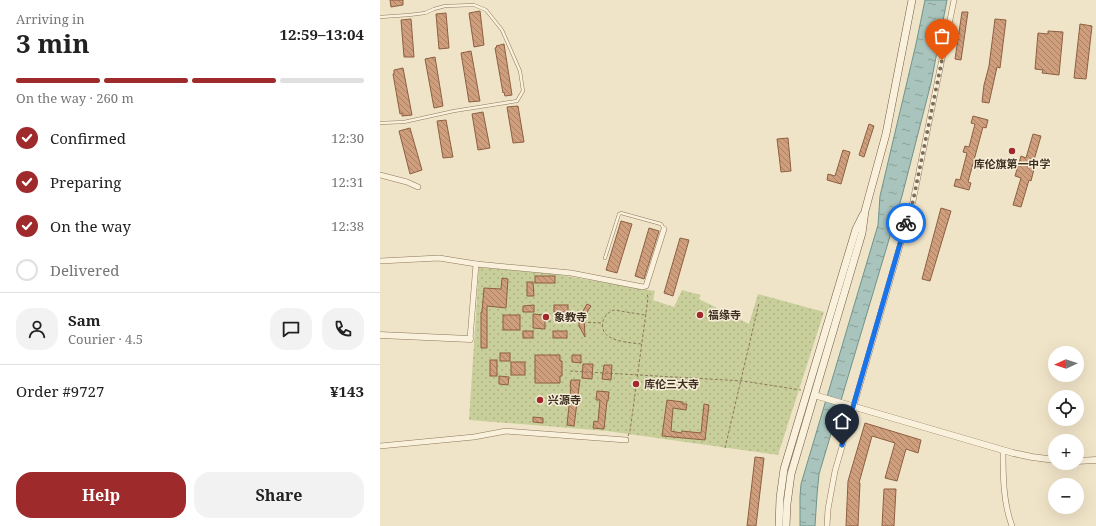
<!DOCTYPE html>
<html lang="en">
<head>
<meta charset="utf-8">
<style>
  :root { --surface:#fff; --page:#f2f2f2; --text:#222; --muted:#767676; --line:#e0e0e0; --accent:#9e2a2b }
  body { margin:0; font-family:"Noto Serif","Noto Sans SC",serif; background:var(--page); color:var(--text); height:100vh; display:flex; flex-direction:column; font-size:15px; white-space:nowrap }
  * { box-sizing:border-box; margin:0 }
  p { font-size:13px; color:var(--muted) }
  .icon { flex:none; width:22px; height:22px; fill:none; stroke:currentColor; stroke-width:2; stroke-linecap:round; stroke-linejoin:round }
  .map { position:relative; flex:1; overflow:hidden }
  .details { display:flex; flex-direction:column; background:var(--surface); width:380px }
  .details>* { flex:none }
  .needle { width:26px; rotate:267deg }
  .buttons { position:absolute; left:668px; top:346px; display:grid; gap:8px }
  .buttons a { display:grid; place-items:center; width:36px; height:36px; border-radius:50%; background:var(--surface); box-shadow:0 4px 16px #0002; font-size:20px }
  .pin { position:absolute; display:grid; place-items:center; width:34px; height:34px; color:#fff; margin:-41px -17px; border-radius:50% 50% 50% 0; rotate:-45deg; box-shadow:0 0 4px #0007 }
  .pin .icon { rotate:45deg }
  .courier { position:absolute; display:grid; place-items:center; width:40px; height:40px; margin:-20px; border:3px solid #1a73e8; border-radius:50%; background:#fff; color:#222; box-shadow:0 1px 5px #0007 }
  .headline em { font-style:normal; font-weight:700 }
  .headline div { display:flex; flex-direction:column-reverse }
  .headline { display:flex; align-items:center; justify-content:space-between; height:68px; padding:0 16px }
  h1 { font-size:26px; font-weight:700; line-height:30px }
  .bar { display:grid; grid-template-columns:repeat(4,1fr); gap:6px 4px; align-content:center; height:48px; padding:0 16px }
  .bar i { height:5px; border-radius:3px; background:var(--line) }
  .bar .selected { background:var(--accent) }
  .bar p { grid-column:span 4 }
  .line { display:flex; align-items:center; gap:10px; padding:0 16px; border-top:1px solid var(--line) }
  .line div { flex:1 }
  .round { display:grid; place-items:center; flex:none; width:42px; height:42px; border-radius:16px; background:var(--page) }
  ol { padding:0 16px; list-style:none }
  li { display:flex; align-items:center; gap:12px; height:44px }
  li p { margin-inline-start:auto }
  li .icon { padding:4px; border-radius:50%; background:var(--accent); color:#fff; stroke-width:4 }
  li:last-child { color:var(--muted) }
  li i { width:22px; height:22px; border:2px solid var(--line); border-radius:50% }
  .cta { display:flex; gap:8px; margin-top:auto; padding:8px 16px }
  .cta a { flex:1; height:46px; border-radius:16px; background:var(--accent); color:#fff; font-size:16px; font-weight:700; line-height:46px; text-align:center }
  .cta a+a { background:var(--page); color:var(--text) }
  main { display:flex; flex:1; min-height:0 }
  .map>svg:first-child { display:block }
  .park { fill:url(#park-dots) }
  .water { fill:url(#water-ripples); stroke:#6f938a }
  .building { fill:url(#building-back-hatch); stroke:#8d5f41 }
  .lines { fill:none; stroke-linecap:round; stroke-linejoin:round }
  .service-casing { stroke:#8d765c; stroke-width:3.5 }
  .minor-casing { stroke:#8d765c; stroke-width:6 }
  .tertiary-casing { stroke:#8d765c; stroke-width:7 }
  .secondary-casing { stroke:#6f573f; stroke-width:8 }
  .path { stroke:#8d765c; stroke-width:1; stroke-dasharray:3 2; stroke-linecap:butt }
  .service { stroke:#faf1dc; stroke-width:2.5 }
  .minor { stroke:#faf1dc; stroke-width:5 }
  .tertiary { stroke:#faf1dc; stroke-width:6 }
  .secondary { stroke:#faf1dc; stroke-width:7 }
  .done { stroke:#7c6e5b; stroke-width:4; stroke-dasharray:0 7.2 }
  .route { stroke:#1a73e8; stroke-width:5 }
  .poi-dot { fill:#9e2a2b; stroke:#f7eed8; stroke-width:1.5 }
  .labels { text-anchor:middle; stroke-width:3; stroke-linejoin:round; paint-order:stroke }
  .poi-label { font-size:11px; font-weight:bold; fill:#3d2e20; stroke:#f7eed8; text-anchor:start }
</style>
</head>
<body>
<main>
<section class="details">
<div class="headline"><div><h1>3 min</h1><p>Arriving in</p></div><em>12:59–13:04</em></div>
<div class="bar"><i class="selected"></i><i class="selected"></i><i class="selected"></i><i></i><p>On the way · 260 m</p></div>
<ol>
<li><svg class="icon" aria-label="check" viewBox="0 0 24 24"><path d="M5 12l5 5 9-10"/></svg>Confirmed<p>12:30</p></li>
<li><svg class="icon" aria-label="check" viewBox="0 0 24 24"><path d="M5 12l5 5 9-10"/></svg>Preparing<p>12:31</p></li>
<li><svg class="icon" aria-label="check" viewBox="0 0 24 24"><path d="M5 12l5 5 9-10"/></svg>On the way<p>12:38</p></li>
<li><i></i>Delivered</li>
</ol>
<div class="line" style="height:72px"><a class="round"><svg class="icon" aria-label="person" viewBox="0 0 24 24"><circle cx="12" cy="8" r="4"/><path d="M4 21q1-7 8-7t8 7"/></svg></a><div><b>Sam</b><p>Courier · 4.5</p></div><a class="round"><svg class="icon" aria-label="chat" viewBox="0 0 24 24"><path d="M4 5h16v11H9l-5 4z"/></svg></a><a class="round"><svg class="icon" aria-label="phone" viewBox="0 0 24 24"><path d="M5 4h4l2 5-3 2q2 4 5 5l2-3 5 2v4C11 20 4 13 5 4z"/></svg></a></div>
<div class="line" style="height:52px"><div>Order #9727</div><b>¥143</b></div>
<div class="cta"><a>Help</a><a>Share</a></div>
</section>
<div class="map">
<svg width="716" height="526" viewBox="0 0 716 526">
  <defs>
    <pattern id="park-dots" width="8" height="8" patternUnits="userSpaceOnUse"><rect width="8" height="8" fill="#c9cf9b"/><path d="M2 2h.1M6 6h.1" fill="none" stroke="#aeb285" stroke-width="1.8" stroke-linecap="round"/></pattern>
    <pattern id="water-ripples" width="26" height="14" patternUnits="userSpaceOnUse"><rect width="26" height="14" fill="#a9c4bc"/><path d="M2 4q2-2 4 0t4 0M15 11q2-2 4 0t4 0" fill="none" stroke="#8ba098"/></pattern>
    <pattern id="building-back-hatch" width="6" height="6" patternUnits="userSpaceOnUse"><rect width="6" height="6" fill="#cf9f7d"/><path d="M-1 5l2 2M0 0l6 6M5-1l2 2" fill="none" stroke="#a98266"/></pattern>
  </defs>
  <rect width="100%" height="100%" fill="#f0e4c8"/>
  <!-- park -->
  <path class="park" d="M99 267 174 274 275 291 273 300 294 307 302 290 321 295 319 299 369 324 378 294 444 312 398 455 227 431 89 420Z"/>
  <!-- water -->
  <path class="water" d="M545 0H567L551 83 522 196 439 474 437 495 435 526H420V496L421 484 498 225 500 196 536 44Z"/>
  <!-- building -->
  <g class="building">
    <path d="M10 0H23V5L11 7Z"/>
    <path d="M100 11 104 45 94 47 89 13Z"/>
    <path d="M582 12H588L581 60 575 59Z"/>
    <path d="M66 13 69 48 59 49 56 14Z"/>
    <path d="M31 19 34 57H24L21 20Z"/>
    <path d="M615 19 626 20 620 68 617 67 609 103 602 102 604 85 609 66Z"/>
    <path d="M700 24 712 26 706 79 694 78Z"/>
    <path d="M668 31 683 32 679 75 662 73 663 70 655 69 658 33 668 34Z"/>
    <path d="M124 44 132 95 125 96 124 92 123 93 115 48 117 47 116 46Z"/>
    <path d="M91 51 100 101 89 102 81 53Z"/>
    <path d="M55 57 63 106 54 108 45 59Z"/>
    <path d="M23 68 32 115 22 116V113L20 114 13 74H14V70Z"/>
    <path d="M138 106 144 142 133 143 127 107Z"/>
    <path d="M103 112 110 148 98 150 92 114Z"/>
    <path d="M593 116 608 120 606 128 603 127 588 182 591 183 589 190 574 186 576 179 580 180 587 153 583 152 585 146 589 147 595 124 591 123Z"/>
    <path d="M66 120 73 157 63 158 57 121Z"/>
    <path d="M489 124 494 126 484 157 479 155Z"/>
    <path d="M30 128 42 170 30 174 19 131Z"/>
    <path d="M653 134 661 136 654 160 656 161 651 181 649 180 641 207 633 205 641 178 635 176 641 156 646 158Z"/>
    <path d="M408 138 411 171 401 172 397 139Z"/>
    <path d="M463 150 470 152 461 184 447 180 448 174 455 176Z"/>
    <path d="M561 208 571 211 550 281 542 279Z"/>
    <path d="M241 221 252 224 237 273 226 270Z"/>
    <path d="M269 228 279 231 264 279 255 276Z"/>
    <path d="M300 238 309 240 293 296 284 293Z"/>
    <rect x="155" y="276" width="20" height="7"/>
    <path d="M122 278 128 279 126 308 107 306V348H101V312H102L104 288 121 289Z"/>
    <path d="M147 282H153L154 296H147Z"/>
    <path d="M207 304 211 306 204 317 205 337 199 326V318Z"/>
    <path d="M154 305V312H143V306Z"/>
    <rect x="174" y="305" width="14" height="7"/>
    <path d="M153 314 165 315V329L153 328Z"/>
    <rect x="123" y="315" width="17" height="15"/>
    <rect x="143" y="331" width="10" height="7"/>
    <rect x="173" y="331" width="14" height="7"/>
    <rect x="120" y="353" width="10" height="8"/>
    <path d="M155 355H180V361H182V376H180V383H155Z"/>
    <path d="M192 355H201V363L192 362Z"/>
    <rect x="110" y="360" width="7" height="16"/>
    <rect x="131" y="362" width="14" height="13"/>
    <path d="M203 364H213L212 379 202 378Z"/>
    <path d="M224 365H232L231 380 222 379Z"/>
    <path d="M119 376 129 377 128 385 119 384Z"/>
    <path d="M191 380H200L194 426 187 425 191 387H190Z"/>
    <path d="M217 391 229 392 228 401H227L224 429 213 428 214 421 218 422 220 400H216Z"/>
    <path d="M287 400 303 402V404H307L306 410 293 408 291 431 301 433 302 431 321 433 324 404 329 405 325 440 282 436Z"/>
    <path d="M153 417 163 418V423L153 422Z"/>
    <path d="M485 423 541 440 538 453 526 449 517 481 505 478 515 443 492 436 479 483H480L478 526H466L468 481Z"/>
    <path d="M375 457 384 458 376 526H367Z"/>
    <path d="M504 489H516L514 526H502Z"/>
  </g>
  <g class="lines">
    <defs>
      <g id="service">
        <path d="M0 17 29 15 45 13 54 9 65 6 94 5 106 10 122 30 140 71 143 91 137 101 74 111 24 122 0 123"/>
        <path d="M225 258 239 214 241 213 281 224 284 229"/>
      </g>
      <g id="minor">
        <path d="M0 175 27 182 38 187"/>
        <path d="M0 261 59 258 96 264"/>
        <path d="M90 339 96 264 191 273 263 287 266 286 284 229"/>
        <path d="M0 446 94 437 126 431 246 440"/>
        <path d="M623 450C623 475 623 502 632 526"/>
        <path d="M447 526 448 509 455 471 533 201 574 0"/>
      </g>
      <g id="tertiary">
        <path d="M0 335 90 339"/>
        <path d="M434 395 633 453 652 457 675 460"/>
        <path d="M697 461 716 460"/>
      </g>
      <g id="secondary">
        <path d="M399 526 400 498 404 469 476 229 483 215"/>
        <path d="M406 526 407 504 411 474 482 233 485 211 506 134 532 0"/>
      </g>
    </defs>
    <!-- service casing -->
    <use href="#service" class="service-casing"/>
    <!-- minor casing -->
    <use href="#minor" class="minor-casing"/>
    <!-- tertiary casing -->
    <use href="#tertiary" class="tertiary-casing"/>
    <!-- secondary casing -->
    <use href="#secondary" class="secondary-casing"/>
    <!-- path -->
    <g class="path">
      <path d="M168 321 222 323"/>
      <path d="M261 344C248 342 218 342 223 321 225 316 228 312 234 310L265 315"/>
      <path d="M190 371 363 381 421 390"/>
      <path d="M248 436 250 431 268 298 267 293"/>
      <path d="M345 448 379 303"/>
    </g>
    <!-- service -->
    <use href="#service" class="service"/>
    <!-- minor -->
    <use href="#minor" class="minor"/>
    <!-- tertiary -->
    <use href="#tertiary" class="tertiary"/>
    <!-- secondary -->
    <use href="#secondary" class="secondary"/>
  </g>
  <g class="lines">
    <!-- done -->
    <path class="done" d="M526 223 533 201 562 60"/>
    <!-- route -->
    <path class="route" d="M462 445 526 223"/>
  </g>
  <!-- markers -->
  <g class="poi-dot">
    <circle cx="632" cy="151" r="4"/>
    <circle cx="320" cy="315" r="4"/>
    <circle cx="166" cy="317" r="4"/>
    <circle cx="256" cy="384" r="4"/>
    <circle cx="160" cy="400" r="4"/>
  </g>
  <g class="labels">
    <!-- poi labels -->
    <g class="poi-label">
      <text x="632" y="168" text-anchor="middle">库伦旗第一中学</text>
      <text x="328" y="319">福缘寺</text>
      <text x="174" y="321">象教寺</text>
      <text x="264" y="388">库伦三大寺</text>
      <text x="168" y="404">兴源寺</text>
    </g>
  </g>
</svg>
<div class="buttons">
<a><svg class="needle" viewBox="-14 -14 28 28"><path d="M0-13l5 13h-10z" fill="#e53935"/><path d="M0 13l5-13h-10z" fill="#767676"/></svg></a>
<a><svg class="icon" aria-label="locate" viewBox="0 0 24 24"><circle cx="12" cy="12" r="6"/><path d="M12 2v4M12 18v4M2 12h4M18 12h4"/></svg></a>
<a>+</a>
<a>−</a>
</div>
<div class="pin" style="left:562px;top:60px;background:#ea580c"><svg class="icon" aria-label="bag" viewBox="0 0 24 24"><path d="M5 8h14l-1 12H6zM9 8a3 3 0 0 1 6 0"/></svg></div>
<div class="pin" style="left:462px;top:445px;background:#1f2937"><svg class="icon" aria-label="home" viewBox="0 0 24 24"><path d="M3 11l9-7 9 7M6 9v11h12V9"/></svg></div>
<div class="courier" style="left:526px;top:223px"><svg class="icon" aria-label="bike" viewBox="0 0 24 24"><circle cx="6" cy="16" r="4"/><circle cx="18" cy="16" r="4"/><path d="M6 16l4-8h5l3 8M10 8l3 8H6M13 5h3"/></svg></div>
</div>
</main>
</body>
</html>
